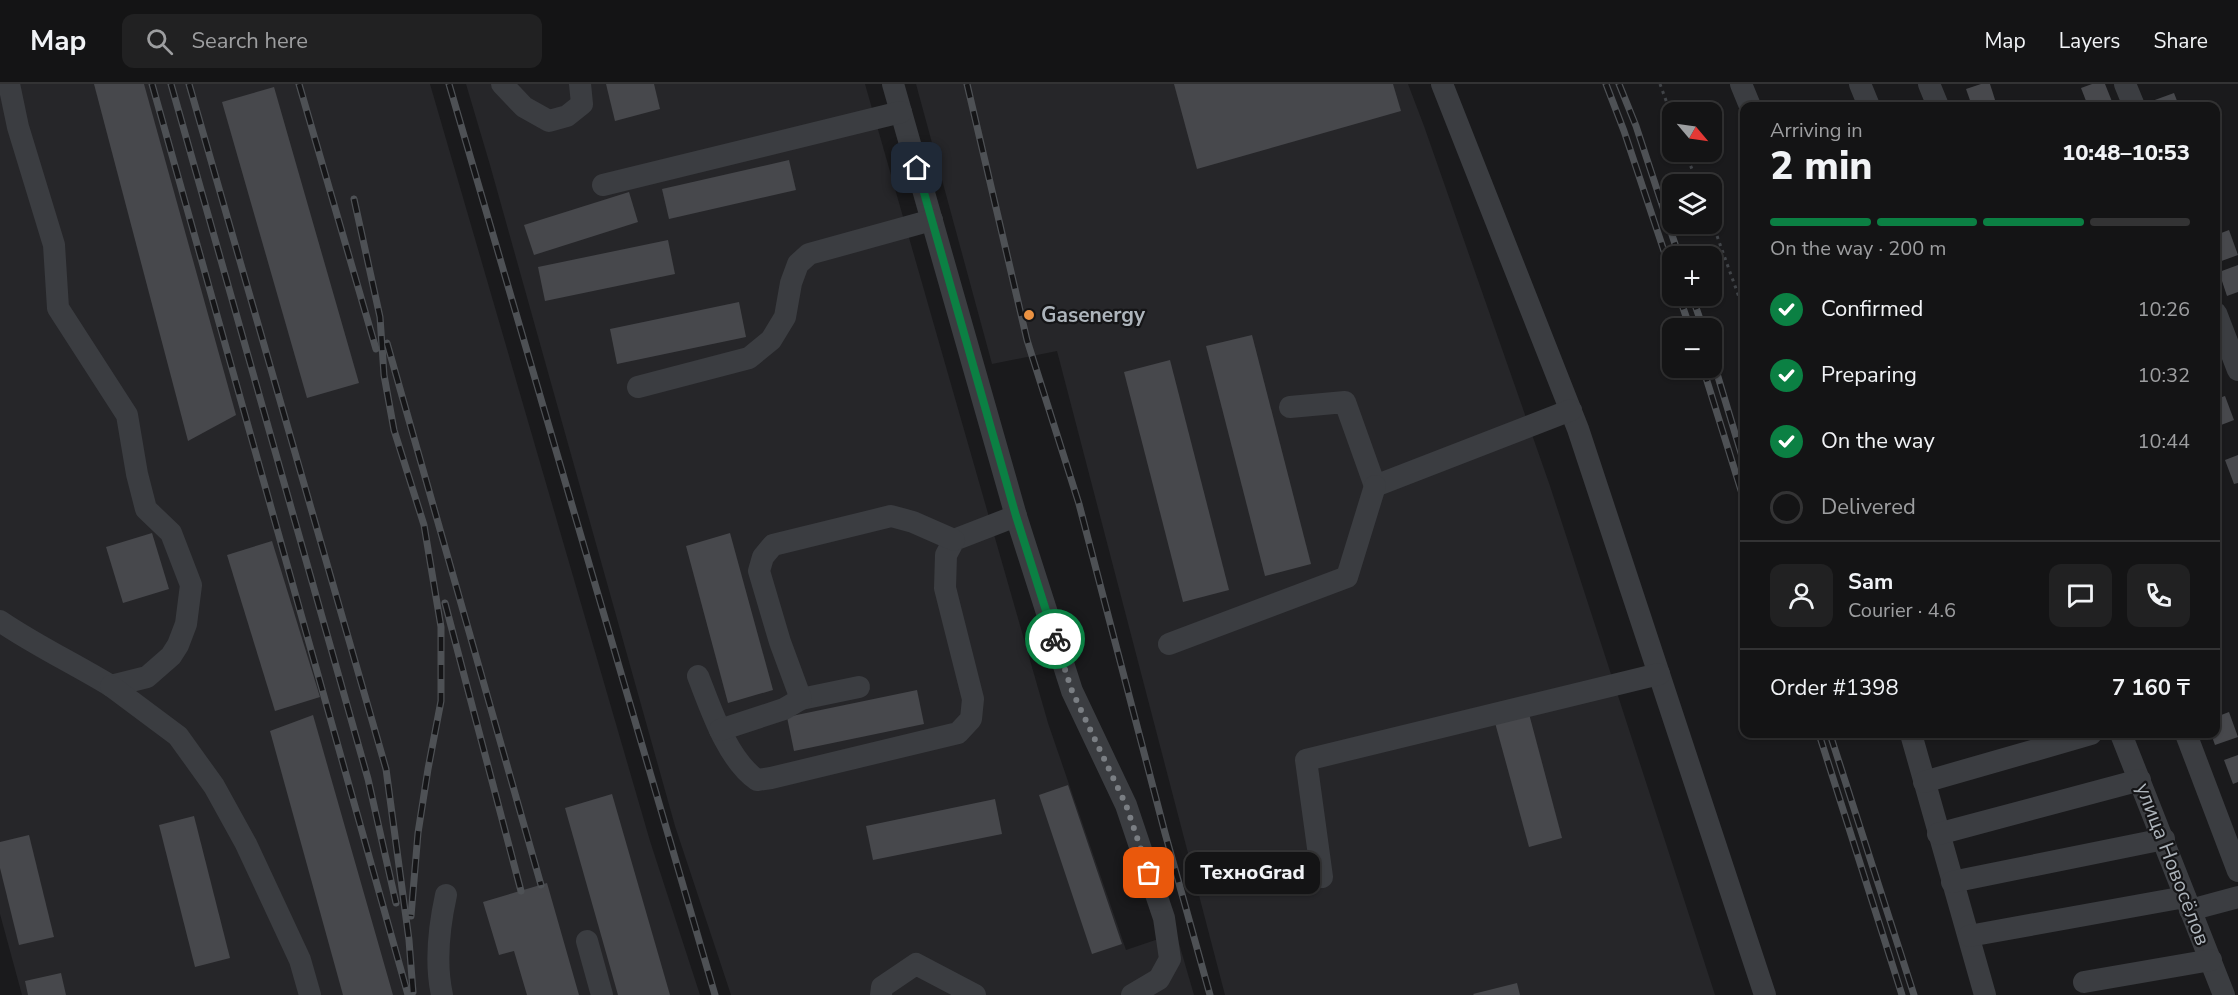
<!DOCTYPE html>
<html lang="en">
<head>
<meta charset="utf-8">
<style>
  :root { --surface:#141415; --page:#212122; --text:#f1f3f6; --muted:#9d9ea0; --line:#333334; --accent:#0b8043 }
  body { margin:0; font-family:"Nunito Sans",sans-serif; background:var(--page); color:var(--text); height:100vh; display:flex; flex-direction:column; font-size:22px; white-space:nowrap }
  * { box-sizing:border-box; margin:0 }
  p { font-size:20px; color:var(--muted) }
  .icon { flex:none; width:33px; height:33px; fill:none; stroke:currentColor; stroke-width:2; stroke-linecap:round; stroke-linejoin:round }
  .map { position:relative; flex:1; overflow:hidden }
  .sheet { position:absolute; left:1740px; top:18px; width:480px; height:636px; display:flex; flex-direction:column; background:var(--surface); border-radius:12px; box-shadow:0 2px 4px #0004,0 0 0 2px var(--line) }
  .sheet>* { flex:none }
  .needle { width:39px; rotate:119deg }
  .tools { position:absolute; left:1662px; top:18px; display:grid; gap:12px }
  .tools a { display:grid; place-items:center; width:60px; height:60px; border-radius:12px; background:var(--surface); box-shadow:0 2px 4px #0004,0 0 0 2px var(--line); font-size:30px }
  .pin { position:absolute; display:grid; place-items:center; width:51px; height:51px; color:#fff; margin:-26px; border-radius:12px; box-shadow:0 3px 9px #0006 }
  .courier { position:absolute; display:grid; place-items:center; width:60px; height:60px; margin:-30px; border:4px solid #0b8043; border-radius:50%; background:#fff; color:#222; box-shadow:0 2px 8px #0007 }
  .bubble { position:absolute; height:42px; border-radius:12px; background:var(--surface); box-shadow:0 2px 4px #0004,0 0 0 2px var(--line); font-size:20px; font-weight:800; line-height:42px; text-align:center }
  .summary em { font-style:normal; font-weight:800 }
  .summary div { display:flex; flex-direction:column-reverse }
  .summary { display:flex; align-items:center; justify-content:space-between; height:102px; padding:0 30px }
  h1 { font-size:39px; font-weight:800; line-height:45px }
  .bar { display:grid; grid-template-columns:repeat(4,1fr); gap:9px 6px; align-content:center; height:72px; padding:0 30px }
  .bar i { height:8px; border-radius:4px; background:var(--line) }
  .bar .active { background:var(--accent) }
  .bar p { grid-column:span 4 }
  .line { display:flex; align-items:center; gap:15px; padding:0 30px; border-top:2px solid var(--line) }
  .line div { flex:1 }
  .round { display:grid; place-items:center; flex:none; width:63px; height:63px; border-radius:12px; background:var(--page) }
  ol { padding:0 30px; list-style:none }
  li { display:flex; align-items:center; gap:18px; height:66px }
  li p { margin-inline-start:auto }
  li .icon { padding:6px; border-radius:50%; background:var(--accent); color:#fff; stroke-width:4 }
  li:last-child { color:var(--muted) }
  li i { width:33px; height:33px; border:3px solid var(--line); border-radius:50% }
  header { display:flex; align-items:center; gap:36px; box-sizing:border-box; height:84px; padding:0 30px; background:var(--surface); border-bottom:2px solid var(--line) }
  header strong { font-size:28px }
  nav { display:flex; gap:33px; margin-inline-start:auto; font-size:21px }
  .search { width:420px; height:54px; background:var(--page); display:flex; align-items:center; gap:15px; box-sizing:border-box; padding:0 21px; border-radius:12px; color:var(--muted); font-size:22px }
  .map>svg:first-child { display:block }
  .built { fill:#262629 }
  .building { fill:#47484c }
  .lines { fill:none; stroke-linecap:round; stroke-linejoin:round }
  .path { stroke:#414448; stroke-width:3; stroke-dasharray:3 4.5; stroke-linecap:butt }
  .minor { stroke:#3b3d41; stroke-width:22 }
  .rail-casing { stroke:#4e5155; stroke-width:7 }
  .rail { stroke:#151517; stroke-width:4.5; stroke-dasharray:14; stroke-linecap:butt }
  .done { stroke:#7a7e83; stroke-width:6; stroke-dasharray:0 10.8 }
  .route { stroke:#0b8043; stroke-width:8 }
  .poi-dot { fill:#eb9242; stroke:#151517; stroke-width:2 }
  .labels { text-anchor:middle; stroke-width:4.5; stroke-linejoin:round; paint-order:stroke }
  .poi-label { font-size:21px; font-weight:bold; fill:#adb4bb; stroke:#151517; text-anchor:start }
  .street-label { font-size:21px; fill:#adb4bb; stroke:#151517 }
</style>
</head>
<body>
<header>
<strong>Map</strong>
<div class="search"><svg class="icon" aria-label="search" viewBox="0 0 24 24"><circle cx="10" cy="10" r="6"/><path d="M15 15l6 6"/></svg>Search here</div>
<nav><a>Map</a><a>Layers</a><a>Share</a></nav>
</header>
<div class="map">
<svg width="2238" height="911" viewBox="0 0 2238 911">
  <rect width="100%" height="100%" fill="#1a1a1c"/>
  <!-- built -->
  <g class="built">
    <path d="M0 0H430L650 757 700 911H22L0 830Z"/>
    <path d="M466 0H865L1048 639 1126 866 1176 849 1194 911H731L675 742 490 81Z"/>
    <path d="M916 0H1408L1424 42 1550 402 1715 911H1225L1057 267 992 280Z"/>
  </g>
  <!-- building -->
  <g class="building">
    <path d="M94 0H144L236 331 188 357Z"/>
    <path d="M606 0H654L660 25 615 37Z"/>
    <path d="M1174 0H1393L1401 27 1197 85Z"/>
    <path d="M1981 0H1990L1997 22H1972L1966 5Z"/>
    <path d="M2092 0H2105L2113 20 2106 22H2088L2081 4Z"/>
    <path d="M274 3 359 299 307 314 222 18Z"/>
    <path d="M2174 9 2179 22H2154L2152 17Z"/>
    <path d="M789 76 796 106 669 135 662 105Z"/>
    <path d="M629 108 638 138 534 171 524 141Z"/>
    <path d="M2229 146 2238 171 2216 179V151Z"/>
    <path d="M668 156 675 190 545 217 538 183Z"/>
    <path d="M2238 181V208L2227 212 2219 188Z"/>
    <path d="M739 218 746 253 617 280 610 245Z"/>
    <path d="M1252 251 1311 480 1265 492 1206 262Z"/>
    <path d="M1170 276 1229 506 1183 518 1124 288Z"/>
    <path d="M2225 312 2234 336 2216 343V315Z"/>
    <path d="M2238 371V399L2234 400 2225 376Z"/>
    <path d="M152 449 169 505 123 519 106 463Z"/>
    <path d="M730 449 773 606 728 619 686 462Z"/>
    <path d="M272 457 320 613 275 627 227 471Z"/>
    <path d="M917 606 924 640 794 667 787 633Z"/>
    <path d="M1528 626 1562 754 1529 763 1494 635Z"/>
    <path d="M2229 628 2238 653 2215 661 2211 650H2216V633Z"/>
    <path d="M313 631 393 911H343L270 647Z"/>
    <path d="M2238 671V698L2233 700 2224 676Z"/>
    <path d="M1068 701 1122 860 1092 870 1039 711Z"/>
    <path d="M612 710 670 911H618L565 724Z"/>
    <path d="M995 715 1002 750 873 776 866 742Z"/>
    <path d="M194 732 230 874 195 883 159 741Z"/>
    <path d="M29 751 54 853 19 861 0 784V758Z"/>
    <path d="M547 799 579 911H527L514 867 499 871 483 818Z"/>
    <path d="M61 889 66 911H28L25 897Z"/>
    <path d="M1517 899 1520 911H1474L1473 910Z"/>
  </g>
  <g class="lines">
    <!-- path -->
    <g class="path">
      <path d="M1660 0 1672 33"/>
      <path d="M1685 68 1698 100"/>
      <path d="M1712 138 1744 227"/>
    </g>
    <!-- minor -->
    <g class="minor">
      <path d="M502 0 524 23 549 37 567 32 582 20 580 0"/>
      <path d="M893 0 1016 432 1072 607 1126 721 1164 834 1170 875 1159 895 1132 911"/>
      <path d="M1442 0 1578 345 1765 911"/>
      <path d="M1741 0 1750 22"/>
      <path d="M1860 0 1869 22"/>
      <path d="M1929 0 1938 22"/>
      <path d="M2125 0 2134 22"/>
      <path d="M603 101 901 28"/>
      <path d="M2216 229 2238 286"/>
      <path d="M638 303 749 274 771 256 785 233 791 199 798 180 809 170 932 136"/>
      <path d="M1290 323 1345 318 1375 402 1571 326"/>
      <path d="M0 537C35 561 75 580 111 602L147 593 171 572 178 561 186 540 191 501 171 449 146 425 137 390 127 331 58 224 54 161 18 43 9 0"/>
      <path d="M1169 560 1347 493 1375 402"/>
      <path d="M698 592C711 625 727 675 757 696L771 694 958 649 971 635 973 615 945 504 946 471 954 456 1016 432"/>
      <path d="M111 602 178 652 214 702 246 760 300 876 310 911"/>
      <path d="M801 615 859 603"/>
      <path d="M720 646 784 625 801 615 780 558 759 487 763 473 773 461 891 432 913 438 954 456"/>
      <path d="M1911 650 1985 911"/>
      <path d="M2121 650 2224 911"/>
      <path d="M2186 650 2238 787"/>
      <path d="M1924 698 2091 650"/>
      <path d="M1938 750 2140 696"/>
      <path d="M1322 793 1306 676 1659 590"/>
      <path d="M1952 798 2164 755"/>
      <path d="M2190 826 2238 813"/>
      <path d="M1969 852 2185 813"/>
      <path d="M587 857 602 911"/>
      <path d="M2084 898 2211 876"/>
      <path d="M442 911C435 879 439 843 446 811"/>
      <path d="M881 911 882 903 916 880 975 911"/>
    </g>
    <defs>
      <g id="rail">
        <path d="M152 0 408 911"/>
        <path d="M171 0 368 695 396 819"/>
        <path d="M189 0 386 685 409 856 413 908"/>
        <path d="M299 0 376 265"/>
        <path d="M449 0 715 911"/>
        <path d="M967 0 1027 256 1079 420 1165 749 1210 911"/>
        <path d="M1606 0 1624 47 1672 191"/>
        <path d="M1619 0 1636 42 1679 172"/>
        <path d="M354 115 380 233 384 291 394 346 424 441 441 543V617L428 685 418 749 411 832"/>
        <path d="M1679 212 1690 244"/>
        <path d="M1692 212 1703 244"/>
        <path d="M387 259 541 801"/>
        <path d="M1712 273 1744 379"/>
        <path d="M1703 284 1744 416"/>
        <path d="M445 519 521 807"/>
        <path d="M1819 650 1902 911"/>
        <path d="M1830 650 1914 911"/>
      </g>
    </defs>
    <!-- rail casing -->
    <use href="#rail" class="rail-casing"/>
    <!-- rail -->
    <use href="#rail" class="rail"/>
  </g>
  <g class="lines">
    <!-- done -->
    <path class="done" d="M1055 555 1072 607 1126 721 1149 789"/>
    <!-- route -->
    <path class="route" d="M917 84 1016 432 1055 555"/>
  </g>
  <!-- markers -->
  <circle class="poi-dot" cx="1029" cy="231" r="6"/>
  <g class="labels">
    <!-- poi labels -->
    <g class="poi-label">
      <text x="1041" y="238">Gasenergy</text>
    </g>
    <!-- street labels -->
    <g class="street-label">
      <text transform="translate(2173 780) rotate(69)" y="7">улица Новосёлов</text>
    </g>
  </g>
</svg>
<div class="tools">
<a><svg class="needle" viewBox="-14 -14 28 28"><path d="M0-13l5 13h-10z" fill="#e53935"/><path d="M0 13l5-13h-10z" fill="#9d9ea0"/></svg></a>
<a><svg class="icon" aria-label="layers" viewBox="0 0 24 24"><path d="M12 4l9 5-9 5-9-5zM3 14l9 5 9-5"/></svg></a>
<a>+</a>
<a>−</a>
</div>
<div class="pin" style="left:1149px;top:789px;background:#ea580c"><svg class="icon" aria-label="bag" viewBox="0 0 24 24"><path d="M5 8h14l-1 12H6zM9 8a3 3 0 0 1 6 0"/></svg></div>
<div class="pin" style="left:917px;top:84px;background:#1f2937"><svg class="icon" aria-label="home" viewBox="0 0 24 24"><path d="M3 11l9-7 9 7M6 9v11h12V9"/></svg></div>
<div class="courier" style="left:1055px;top:555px"><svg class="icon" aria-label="bike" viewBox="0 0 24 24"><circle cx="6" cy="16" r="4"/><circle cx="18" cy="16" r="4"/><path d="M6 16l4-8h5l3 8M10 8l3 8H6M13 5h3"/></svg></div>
<div class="bubble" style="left:1185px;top:768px;width:135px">ТехноGrad</div>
<section class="sheet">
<div class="summary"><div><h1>2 min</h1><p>Arriving in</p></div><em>10:48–10:53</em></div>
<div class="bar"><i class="active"></i><i class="active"></i><i class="active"></i><i></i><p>On the way · 200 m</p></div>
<ol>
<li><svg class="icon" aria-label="check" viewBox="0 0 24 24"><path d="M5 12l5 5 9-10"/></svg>Confirmed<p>10:26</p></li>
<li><svg class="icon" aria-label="check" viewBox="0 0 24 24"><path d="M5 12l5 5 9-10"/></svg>Preparing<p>10:32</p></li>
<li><svg class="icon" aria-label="check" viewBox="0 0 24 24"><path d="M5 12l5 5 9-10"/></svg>On the way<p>10:44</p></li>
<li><i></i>Delivered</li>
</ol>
<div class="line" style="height:108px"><a class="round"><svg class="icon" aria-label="person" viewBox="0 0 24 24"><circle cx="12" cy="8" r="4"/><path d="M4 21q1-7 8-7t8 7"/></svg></a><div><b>Sam</b><p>Courier · 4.6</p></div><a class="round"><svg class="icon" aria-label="chat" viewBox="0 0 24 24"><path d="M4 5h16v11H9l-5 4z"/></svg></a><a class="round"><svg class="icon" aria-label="phone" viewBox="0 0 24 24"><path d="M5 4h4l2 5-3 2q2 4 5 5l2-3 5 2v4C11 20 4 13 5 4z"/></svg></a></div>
<div class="line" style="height:78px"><div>Order #1398</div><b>7 160 ₸</b></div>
</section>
</div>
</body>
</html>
